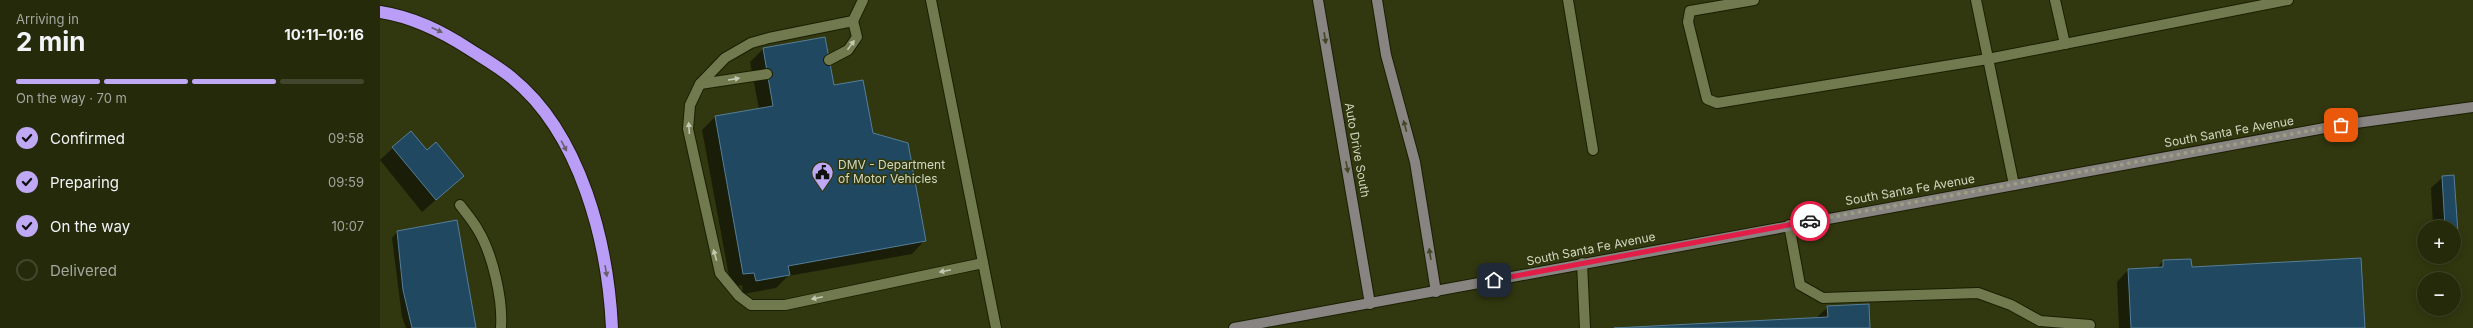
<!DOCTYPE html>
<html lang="en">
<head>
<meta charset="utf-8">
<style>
  :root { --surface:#252a0b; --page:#2d3214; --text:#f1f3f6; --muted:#a3a79d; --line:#42462c; --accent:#bfa8f4 }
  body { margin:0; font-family:Inter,sans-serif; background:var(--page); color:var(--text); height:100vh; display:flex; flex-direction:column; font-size:15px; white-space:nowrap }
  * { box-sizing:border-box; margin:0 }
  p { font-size:13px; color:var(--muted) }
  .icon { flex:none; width:22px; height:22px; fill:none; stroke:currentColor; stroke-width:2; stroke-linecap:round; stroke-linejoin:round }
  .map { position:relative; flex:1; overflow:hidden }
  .panel { display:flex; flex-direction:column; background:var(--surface); width:380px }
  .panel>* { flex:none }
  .fabs { position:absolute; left:2037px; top:220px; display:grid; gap:8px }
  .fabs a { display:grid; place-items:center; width:44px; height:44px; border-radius:50%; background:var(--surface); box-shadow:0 2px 10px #0003,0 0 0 1px var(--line); font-size:20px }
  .pin { position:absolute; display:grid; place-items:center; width:34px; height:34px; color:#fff; margin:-17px; border-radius:8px; box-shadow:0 2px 6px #0006 }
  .courier { position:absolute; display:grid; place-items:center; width:40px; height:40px; margin:-20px; border:3px solid #e11d48; border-radius:50%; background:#fff; color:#222; box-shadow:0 1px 5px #0007 }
  .overview em { font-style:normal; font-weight:700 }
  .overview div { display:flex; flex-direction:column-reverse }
  .overview { display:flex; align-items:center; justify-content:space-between; height:68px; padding:0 16px }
  h1 { font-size:26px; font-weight:700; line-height:30px }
  .bar { display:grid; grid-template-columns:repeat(4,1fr); gap:6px 4px; align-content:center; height:48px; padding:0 16px }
  .bar i { height:5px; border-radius:3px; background:var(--line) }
  .bar .current { background:var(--accent) }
  .bar p { grid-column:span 4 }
  ol { padding:0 16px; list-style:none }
  li { display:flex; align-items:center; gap:12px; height:44px }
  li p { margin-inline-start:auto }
  li .icon { padding:4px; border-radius:50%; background:var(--accent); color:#111; stroke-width:4 }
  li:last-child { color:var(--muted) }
  li i { width:22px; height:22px; border:2px solid var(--line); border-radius:50% }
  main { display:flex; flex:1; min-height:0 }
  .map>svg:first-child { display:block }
  .shadow { fill:#0007 }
  .building { fill:#204861; stroke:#557e99 }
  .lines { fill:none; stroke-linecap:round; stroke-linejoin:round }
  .lane-casing { stroke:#1a1e01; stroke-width:12 }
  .street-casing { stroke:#1a1e01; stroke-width:12 }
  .secondary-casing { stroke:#1a1e01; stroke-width:12 }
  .highway-casing { stroke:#1a1e01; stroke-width:14 }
  .lane { stroke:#71794f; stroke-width:10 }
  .street { stroke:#71794f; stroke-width:10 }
  .secondary { stroke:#878481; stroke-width:10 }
  .highway { stroke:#b99df6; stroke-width:12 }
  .oneway { fill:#67606b }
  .oneway2 { fill:#424726 }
  .oneway3 { fill:#c3c9b0 }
  .done { stroke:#9a9f83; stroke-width:4; stroke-dasharray:0 7.2 }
  .route { stroke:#e11d48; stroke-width:5 }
  .labels { text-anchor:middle; stroke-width:3.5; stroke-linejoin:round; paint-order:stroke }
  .street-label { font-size:12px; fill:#d2d7c1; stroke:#31380f }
  .poi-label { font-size:12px; fill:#d2d7c1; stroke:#31380f; text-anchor:start }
</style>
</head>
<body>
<main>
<section class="panel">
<div class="overview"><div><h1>2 min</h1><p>Arriving in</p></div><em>10:11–10:16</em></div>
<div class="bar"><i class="current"></i><i class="current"></i><i class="current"></i><i></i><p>On the way · 70 m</p></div>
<ol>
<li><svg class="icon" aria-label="check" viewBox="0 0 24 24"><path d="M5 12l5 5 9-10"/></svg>Confirmed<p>09:58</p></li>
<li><svg class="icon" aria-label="check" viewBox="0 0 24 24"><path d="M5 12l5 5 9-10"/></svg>Preparing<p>09:59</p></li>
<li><svg class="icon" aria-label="check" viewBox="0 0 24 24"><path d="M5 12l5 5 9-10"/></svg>On the way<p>10:07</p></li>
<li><i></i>Delivered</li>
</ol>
</section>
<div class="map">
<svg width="2093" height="328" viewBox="0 0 2093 328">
  <rect width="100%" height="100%" fill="#31380f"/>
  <!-- shadow -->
  <g class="shadow">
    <path d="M444 38 453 86 492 134 544 241 532 254 408 276 396 288 363 294 362 285 351 287 322 130 335 117 379 109 370 62 383 49Z"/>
    <path d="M13 148 83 176 42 212 0 160Z"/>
    <path d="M2073 176 2078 248 2074 252V227H2053L2051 188 2063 177Z"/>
    <path d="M17 232 95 328H26L22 317 12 238Z"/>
    <path d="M2055 257H2069L2066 260 2055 261Z"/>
    <path d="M1783 261 1811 268 1984 328H1739L1737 282 1748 270 1776 269Z"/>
    <path d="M1448 307 1489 328H1253L1436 318Z"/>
  </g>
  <!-- building -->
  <g class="building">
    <path d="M445 37 454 85 483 80 493 133 528 143 546 241 408 266 410 275 376 281 374 273 363 274 335 116 393 106 383 48Z"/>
    <path d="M31 131 47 150 56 142 84 176 56 200 12 147Z"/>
    <path d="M2074 175 2079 248 2074 249V227H2065L2062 176Z"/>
    <path d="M77 220 96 328H32L23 290 17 231Z"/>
    <path d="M1981 258 1985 328H1751L1748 269 1783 267V260L1811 259 1812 267Z"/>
    <path d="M1489 304 1490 328H1234L1448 317 1447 306Z"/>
  </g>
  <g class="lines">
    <defs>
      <g id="lane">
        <path d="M483 0 473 21 389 38 371 43 345 58 320 84 310 105 308 129 340 273 359 296 371 305H405L603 263"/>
        <path d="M551 0 616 328"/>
        <path d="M1188 0 1213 150"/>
        <path d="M1374 0 1310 11 1308 22 1327 99 1337 103 1608 59 1908 0"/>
        <path d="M1596 0 1634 185"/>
        <path d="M1675 0 1685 44"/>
        <path d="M449 60 468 50 477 37 473 21"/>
        <path d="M320 84 387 74"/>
        <path d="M80 205C86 213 93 221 98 230 113 255 123 300 121 328"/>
        <path d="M1409 225 1420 285 1443 298 1598 293 1631 305 1660 321 1710 325"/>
      </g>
      <path id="street" d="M1202 263 1205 328"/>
      <g id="secondary">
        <path d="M938 0 990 304"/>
        <path d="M997 0 1006 55 1035 162 1056 292"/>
        <path d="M854 328 1961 125 2093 107"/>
      </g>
      <path id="highway" d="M0 12C33 17 61 31 89 49 103 58 119 67 132 78 201 134 228 243 232 328"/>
    </defs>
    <!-- lane casing -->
    <use href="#lane" class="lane-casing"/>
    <!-- street casing -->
    <use href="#street" class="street-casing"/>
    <!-- secondary casing -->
    <use href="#secondary" class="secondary-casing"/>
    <!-- highway casing -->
    <use href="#highway" class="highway-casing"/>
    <!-- lane -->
    <use href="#lane" class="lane"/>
    <!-- street -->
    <use href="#street" class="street"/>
    <!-- secondary -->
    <use href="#secondary" class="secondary"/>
    <!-- highway -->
    <use href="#highway" class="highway"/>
  </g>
  <!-- one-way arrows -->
  <defs><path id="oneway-solid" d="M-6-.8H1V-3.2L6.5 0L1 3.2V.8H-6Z"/></defs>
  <g class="oneway">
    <use href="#oneway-solid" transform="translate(57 30) rotate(24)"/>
    <use href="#oneway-solid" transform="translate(184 146) rotate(62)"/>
    <use href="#oneway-solid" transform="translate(226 271) rotate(80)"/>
  </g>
  <g class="oneway2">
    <use href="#oneway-solid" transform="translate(945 38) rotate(81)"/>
    <use href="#oneway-solid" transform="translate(1025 126) rotate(-105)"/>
    <use href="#oneway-solid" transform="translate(967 167) rotate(80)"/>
    <use href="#oneway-solid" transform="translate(1050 254) rotate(-99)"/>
  </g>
  <g class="oneway3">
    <use href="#oneway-solid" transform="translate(471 45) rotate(-54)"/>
    <use href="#oneway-solid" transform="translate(354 79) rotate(-9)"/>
    <use href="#oneway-solid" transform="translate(309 128) rotate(-94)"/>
    <use href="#oneway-solid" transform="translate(335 255) rotate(-106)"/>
    <use href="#oneway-solid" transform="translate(565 271) rotate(168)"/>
    <use href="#oneway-solid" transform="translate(437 298) rotate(168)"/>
  </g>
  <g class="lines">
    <!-- done -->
    <path class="done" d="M1430 221 1961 125"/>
    <!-- route -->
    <path class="route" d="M1114 280 1430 221"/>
  </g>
  <!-- icons -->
  <defs>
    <symbol id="civic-pin" viewBox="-11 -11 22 30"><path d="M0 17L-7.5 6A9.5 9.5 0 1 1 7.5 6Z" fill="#bfa8f4" stroke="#31380f"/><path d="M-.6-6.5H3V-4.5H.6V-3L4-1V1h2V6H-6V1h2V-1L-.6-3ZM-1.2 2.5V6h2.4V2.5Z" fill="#111"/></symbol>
  </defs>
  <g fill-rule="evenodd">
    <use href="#civic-pin" x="430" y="160" width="25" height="34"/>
  </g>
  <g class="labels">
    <!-- street labels -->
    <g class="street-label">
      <text transform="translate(1849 132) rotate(-10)" y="4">South Santa Fe Avenue</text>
      <text transform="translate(977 150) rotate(80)" y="4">Auto Drive South</text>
      <text transform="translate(1530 190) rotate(-10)" y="4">South Santa Fe Avenue</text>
      <text transform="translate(1211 249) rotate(-11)" y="4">South Santa Fe Avenue</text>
    </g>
    <!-- poi labels -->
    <g class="poi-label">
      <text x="458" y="169">DMV - Department<tspan x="458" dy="14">of Motor Vehicles</tspan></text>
    </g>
  </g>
</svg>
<div class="fabs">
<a>+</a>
<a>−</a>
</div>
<div class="pin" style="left:1961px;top:125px;background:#ea580c"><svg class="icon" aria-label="bag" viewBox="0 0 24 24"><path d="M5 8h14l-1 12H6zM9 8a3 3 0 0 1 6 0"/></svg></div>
<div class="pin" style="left:1114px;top:280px;background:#1f2937"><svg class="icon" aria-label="home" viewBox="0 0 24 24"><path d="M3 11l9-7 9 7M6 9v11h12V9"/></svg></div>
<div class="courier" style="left:1430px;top:221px"><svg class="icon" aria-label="car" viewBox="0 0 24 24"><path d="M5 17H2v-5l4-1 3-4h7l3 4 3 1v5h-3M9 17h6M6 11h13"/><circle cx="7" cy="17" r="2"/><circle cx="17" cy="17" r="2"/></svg></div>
</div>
</main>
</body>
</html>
